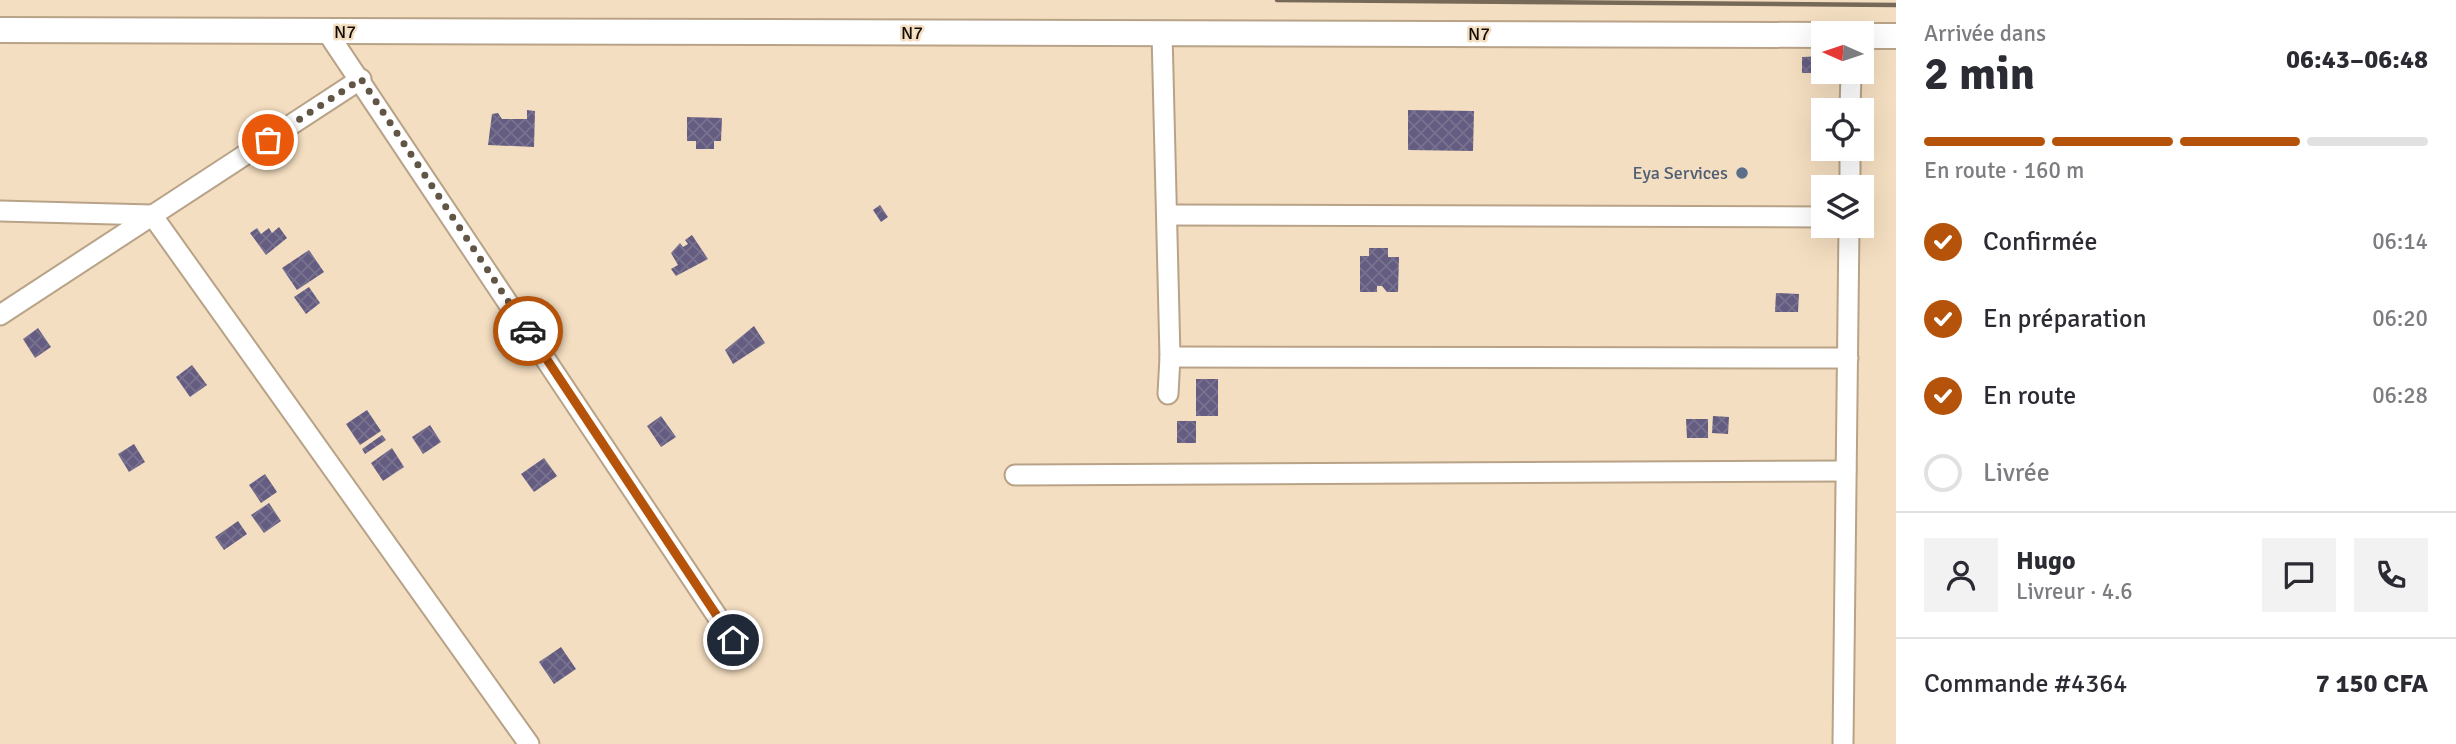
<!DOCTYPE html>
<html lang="fr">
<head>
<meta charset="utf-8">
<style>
  :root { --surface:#fff; --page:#f2f2f3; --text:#2b2b33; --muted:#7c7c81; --line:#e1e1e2; --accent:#b45309 }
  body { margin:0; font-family:Signika,sans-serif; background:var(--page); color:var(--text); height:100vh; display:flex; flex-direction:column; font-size:26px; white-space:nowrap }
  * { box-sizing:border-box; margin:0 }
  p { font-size:23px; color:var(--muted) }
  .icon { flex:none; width:38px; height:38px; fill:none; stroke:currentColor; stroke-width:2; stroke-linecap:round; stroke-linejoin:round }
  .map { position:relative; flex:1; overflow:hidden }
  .drawer { display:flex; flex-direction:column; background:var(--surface); width:560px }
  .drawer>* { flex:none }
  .needle { width:46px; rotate:273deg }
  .buttons { position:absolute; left:1811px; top:21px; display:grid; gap:14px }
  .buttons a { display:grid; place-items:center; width:63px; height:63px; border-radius:0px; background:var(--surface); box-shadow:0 7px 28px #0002; font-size:35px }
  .pin { position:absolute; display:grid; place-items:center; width:60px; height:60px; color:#fff; margin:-30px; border:4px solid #fff; border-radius:50%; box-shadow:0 2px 7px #0007 }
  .courier { position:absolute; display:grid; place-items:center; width:70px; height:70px; margin:-35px; border:5px solid #b45309; border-radius:50%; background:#fff; color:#222; box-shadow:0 2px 9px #0007 }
  .overview em { font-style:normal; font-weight:700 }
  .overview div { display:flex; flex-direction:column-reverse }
  .overview { display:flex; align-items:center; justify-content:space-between; height:119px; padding:0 28px }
  h1 { font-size:46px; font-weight:700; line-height:52px }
  .bar { display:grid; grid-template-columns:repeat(4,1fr); gap:10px 7px; align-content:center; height:84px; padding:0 28px }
  .bar i { height:9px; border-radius:5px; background:var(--line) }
  .bar .on { background:var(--accent) }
  .bar p { grid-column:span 4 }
  .line { display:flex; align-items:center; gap:18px; padding:0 28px; border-top:2px solid var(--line) }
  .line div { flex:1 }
  .round { display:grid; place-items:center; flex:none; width:74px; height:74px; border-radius:0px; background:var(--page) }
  ol { padding:0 28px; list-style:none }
  li { display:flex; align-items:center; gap:21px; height:77px }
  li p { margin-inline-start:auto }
  li .icon { padding:7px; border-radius:50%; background:var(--accent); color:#fff; stroke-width:4 }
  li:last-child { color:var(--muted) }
  li i { width:38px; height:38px; border:4px solid var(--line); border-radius:50% }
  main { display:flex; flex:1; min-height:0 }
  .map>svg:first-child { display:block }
  .building { fill:url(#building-cross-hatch) }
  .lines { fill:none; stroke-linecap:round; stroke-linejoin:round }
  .minor-casing { stroke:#b8a388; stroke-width:23 }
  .major-casing { stroke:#b8a388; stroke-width:28 }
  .minor { stroke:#fff; stroke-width:19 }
  .major { stroke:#fff; stroke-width:24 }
  .rail { stroke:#776958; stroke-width:4.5 }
  .done { stroke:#615546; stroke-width:7; stroke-dasharray:0 12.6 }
  .route { stroke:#b45309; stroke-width:9 }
  .service-dot { fill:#5c6f8a; stroke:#f4dec1; stroke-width:2.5 }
  .labels { text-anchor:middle; stroke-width:5; stroke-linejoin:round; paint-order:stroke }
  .street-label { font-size:18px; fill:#120b03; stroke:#f4dec1 }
  .service-label { font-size:18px; fill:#4e5e75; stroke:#f4dec1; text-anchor:end }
</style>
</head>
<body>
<main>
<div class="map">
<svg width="1896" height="744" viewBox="0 0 1896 744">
  <defs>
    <pattern id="building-cross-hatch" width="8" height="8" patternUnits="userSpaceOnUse" patternTransform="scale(1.75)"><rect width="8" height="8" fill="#645c81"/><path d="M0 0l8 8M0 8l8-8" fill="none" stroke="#79728e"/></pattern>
  </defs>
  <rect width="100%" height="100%" fill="#f4dec1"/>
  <!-- building -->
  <g class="building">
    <path d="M1824 56V73H1802V57Z"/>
    <path d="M527 110 535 111 534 147 488 145 492 114 498 113 502 119H527Z"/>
    <path d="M1408 110 1474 111 1473 151 1408 150Z"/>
    <path d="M687 117 722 118 721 141H714V149H696V141H687Z"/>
    <path d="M880 205 888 217 881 222 873 210Z"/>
    <path d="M279 227 287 238 266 255 250 233 257 228 261 234 269 228 272 233Z"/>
    <path d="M692 235 708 259 676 276 671 269 678 265 671 253 680 243 683 247 688 244 685 240Z"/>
    <path d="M1369 248H1388V257H1399L1398 292H1387L1382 286H1377V292H1360V256H1369Z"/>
    <path d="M309 250 324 272 297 290 282 268Z"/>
    <path d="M309 287 320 303 306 314 294 297Z"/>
    <path d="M1776 293 1799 294 1798 312H1775Z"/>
    <path d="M754 326 765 343 733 364 725 350Z"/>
    <path d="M38 328 51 347 35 358 23 339Z"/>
    <path d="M192 365 207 385 190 397 176 377Z"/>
    <rect x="1196" y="379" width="22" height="37"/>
    <path d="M367 410 381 431 360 445 346 424Z"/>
    <path d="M661 416 676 437 661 447 647 426Z"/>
    <path d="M1713 416 1729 417 1728 434 1712 433Z"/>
    <path d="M1686 419H1708V438H1687Z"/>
    <rect x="1177" y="421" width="19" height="22"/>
    <path d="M430 425 441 442 423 454 412 437Z"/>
    <path d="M382 435 386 440 365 454 362 449Z"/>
    <path d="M134 444 145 462 129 472 118 454Z"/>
    <path d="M392 448 404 467 383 481 371 463Z"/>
    <path d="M544 458 557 476 534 492 521 474Z"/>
    <path d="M265 474 277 492 261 503 249 485Z"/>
    <path d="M269 503 281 521 264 533 251 515Z"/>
    <path d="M238 521 247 534 224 550 215 537Z"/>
    <path d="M561 647 576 669 554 684 539 662Z"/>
  </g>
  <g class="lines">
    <defs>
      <g id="minor">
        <path d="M327 32 733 640"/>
        <path d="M1162 33 1170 357 1168 394"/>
        <path d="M1850 110 1851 72"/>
        <path d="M1850 187V149"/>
        <path d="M0 211 152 215 529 744"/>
        <path d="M1167 215 1824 217"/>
        <path d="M0 315 361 79"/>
        <path d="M1170 357 1848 358"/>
        <path d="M1015 475 1846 471"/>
        <path d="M1843 744 1849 226"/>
      </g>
      <g id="major">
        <path d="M0 30 1824 35"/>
        <path d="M1862 36H1896"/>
      </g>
    </defs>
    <!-- minor casing -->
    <use href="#minor" class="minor-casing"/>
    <!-- major casing -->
    <use href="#major" class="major-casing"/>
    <!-- minor -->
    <use href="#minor" class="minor"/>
    <!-- major -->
    <use href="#major" class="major"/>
    <!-- rail -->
    <path class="rail" d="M1277 0 1896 5"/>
  </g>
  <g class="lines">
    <!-- done -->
    <path class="done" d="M268 140 361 79 528 331"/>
    <!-- route -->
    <path class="route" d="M528 331 733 640"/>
  </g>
  <!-- markers -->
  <circle class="service-dot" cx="1742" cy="173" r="7"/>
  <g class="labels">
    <!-- street labels -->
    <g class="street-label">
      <text x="345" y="38">N7</text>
      <text x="912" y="39">N7</text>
      <text x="1479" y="40">N7</text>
    </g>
    <!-- service labels -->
    <g class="service-label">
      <text x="1728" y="179">Eya Services</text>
    </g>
  </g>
</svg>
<div class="buttons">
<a><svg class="needle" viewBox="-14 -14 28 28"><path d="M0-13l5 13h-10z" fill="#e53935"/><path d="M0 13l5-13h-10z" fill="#7c7c81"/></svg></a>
<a><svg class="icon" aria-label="locate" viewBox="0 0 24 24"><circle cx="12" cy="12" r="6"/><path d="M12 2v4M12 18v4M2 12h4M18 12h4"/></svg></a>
<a><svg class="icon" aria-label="layers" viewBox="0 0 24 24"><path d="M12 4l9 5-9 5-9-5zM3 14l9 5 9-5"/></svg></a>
</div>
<div class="pin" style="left:268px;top:140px;background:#ea580c"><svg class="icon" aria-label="bag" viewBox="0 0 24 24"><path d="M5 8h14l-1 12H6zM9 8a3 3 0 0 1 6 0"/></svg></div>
<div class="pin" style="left:733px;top:640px;background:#1f2937"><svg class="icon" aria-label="home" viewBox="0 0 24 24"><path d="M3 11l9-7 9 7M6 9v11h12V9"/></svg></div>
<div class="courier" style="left:528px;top:331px"><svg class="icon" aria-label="car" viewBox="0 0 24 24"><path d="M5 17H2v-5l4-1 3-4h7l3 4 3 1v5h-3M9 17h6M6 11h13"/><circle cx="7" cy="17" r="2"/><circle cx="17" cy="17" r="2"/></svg></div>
</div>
<section class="drawer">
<div class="overview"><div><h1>2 min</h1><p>Arrivée dans</p></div><em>06:43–06:48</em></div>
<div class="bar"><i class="on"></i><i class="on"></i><i class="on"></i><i></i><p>En route · 160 m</p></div>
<ol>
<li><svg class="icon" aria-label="check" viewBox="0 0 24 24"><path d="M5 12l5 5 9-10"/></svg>Confirmée<p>06:14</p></li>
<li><svg class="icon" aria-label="check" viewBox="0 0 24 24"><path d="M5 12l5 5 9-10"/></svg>En préparation<p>06:20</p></li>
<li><svg class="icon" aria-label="check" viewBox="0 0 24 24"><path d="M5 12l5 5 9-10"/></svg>En route<p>06:28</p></li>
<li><i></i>Livrée</li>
</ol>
<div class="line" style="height:126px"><a class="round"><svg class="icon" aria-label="person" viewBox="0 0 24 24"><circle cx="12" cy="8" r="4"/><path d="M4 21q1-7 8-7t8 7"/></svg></a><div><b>Hugo</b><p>Livreur · 4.6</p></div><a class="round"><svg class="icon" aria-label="chat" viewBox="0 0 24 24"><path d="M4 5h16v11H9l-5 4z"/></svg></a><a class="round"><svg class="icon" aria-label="phone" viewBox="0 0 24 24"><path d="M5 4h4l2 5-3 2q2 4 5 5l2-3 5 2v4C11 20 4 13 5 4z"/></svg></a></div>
<div class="line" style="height:91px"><div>Commande #4364</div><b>7 150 CFA</b></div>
</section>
</main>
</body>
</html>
